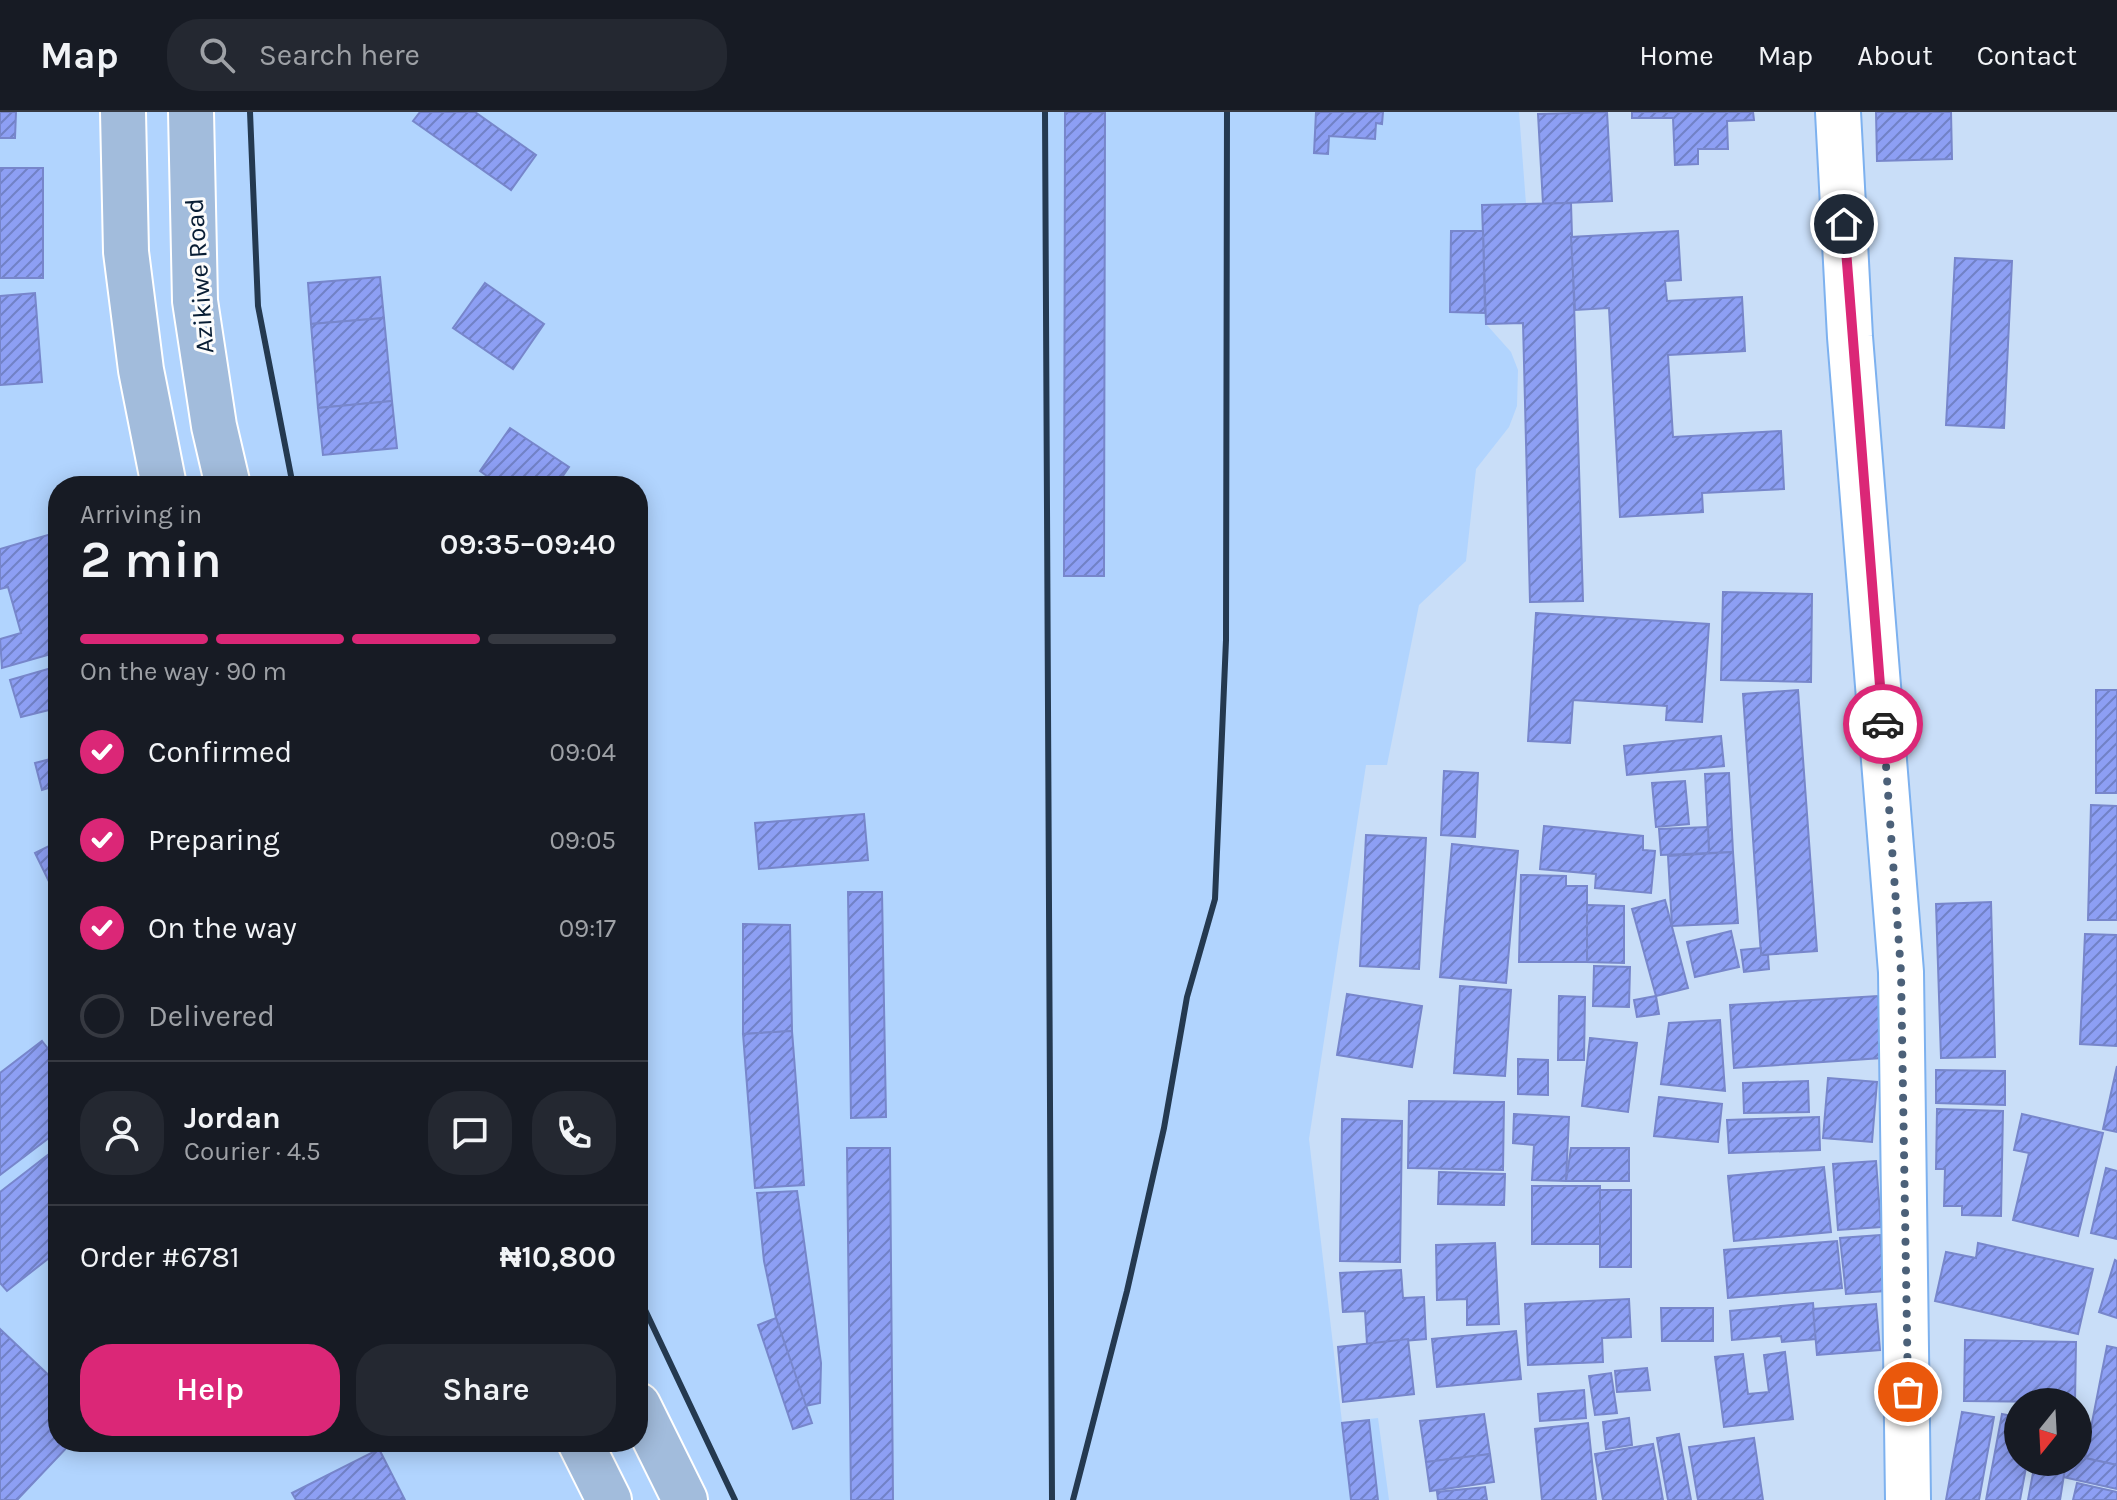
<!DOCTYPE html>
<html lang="en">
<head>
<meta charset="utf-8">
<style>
  :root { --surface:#171b24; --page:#242831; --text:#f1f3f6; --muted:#9ea1a6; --line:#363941; --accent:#db2777 }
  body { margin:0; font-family:Karla,sans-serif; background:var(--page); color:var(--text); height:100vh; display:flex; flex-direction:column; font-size:30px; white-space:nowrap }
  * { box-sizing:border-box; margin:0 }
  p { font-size:26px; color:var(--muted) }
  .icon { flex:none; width:44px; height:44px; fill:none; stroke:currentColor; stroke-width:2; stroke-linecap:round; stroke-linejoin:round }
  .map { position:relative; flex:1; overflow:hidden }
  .panel { position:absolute; left:48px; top:364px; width:600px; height:976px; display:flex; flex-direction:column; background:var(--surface); border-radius:32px; box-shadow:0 4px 20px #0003 }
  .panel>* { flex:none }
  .needle { width:52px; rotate:198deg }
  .buttons { position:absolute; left:2004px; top:1276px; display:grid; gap:16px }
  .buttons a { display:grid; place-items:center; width:88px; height:88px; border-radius:50%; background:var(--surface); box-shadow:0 4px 20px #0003; font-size:40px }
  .pin { position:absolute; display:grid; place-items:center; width:68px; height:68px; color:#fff; margin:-34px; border:4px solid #fff; border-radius:50%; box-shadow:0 2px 8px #0007 }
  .courier { position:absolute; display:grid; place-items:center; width:80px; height:80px; margin:-40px; border:6px solid #db2777; border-radius:50%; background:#fff; color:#222; box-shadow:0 2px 10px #0007 }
  .headline em { font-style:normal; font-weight:600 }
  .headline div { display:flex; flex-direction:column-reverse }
  .headline { display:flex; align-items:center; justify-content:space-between; height:136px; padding:0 32px }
  h1 { font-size:52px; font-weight:600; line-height:60px }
  .bar { display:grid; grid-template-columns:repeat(4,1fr); gap:12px 8px; align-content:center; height:96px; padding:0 32px }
  .bar i { height:10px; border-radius:6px; background:var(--line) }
  .bar .selected { background:var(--accent) }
  .bar p { grid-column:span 4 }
  .line { display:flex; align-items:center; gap:20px; padding:0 32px; border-top:2px solid var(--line) }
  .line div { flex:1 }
  .round { display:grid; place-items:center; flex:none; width:84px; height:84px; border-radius:32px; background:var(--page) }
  ol { padding:0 32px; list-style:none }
  li { display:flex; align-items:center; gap:24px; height:88px }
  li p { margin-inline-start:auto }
  li .icon { padding:8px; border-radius:50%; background:var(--accent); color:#fff; stroke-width:4 }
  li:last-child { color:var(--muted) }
  li i { width:44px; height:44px; border:4px solid var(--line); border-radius:50% }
  .action { display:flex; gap:16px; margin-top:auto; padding:16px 32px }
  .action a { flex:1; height:92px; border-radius:32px; background:var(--accent); color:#fff; font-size:32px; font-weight:600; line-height:92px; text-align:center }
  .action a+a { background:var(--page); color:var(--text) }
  header { display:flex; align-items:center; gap:48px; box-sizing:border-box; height:112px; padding:0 40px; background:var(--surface); border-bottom:2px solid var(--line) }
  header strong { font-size:38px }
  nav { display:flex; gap:44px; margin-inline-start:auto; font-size:28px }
  .search { width:560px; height:72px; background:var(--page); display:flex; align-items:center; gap:20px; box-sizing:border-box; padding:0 28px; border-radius:32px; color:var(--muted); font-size:30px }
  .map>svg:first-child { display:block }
  .built { fill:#b1d4fe; fill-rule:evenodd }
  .building { fill:url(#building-hatch); stroke:#7786cb; stroke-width:2 }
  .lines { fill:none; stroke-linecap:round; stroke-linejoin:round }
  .minor-casing { stroke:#7db1ef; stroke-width:48 }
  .primary-casing { stroke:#fff; stroke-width:48 }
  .minor { stroke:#fff; stroke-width:44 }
  .primary { stroke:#a2bcdc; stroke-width:44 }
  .rail { stroke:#243950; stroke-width:6 }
  .done { stroke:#4c6179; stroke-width:8; stroke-dasharray:0 14.4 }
  .route { stroke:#db2777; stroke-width:10 }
  .labels { text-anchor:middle; stroke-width:6; stroke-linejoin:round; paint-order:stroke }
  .street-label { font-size:26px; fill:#081d34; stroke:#fcfcfc }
</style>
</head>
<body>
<header>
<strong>Map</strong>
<div class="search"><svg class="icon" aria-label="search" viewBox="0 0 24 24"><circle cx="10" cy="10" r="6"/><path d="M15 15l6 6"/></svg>Search here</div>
<nav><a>Home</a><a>Map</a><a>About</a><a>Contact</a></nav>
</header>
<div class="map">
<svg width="2117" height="1388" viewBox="0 0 2117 1388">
  <defs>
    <pattern id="building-hatch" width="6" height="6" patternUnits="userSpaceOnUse" patternTransform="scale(2)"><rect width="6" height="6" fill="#8d9ff4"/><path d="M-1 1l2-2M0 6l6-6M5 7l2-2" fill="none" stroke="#7181c6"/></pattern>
  </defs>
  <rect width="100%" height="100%" fill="#c9def8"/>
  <!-- built -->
  <path class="built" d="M0 0H1519L1526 92 1482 93 1486 212 1511 240 1518 258 1517 294 1509 315 1476 357 1466 449 1419 493 1387 653H1366L1309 1027 1342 1310 1378 1306 1389 1388H0ZM58 374H638V1330H58Z"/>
  <!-- building -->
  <g class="building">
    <path d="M0 0H16L15 26H0Z"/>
    <path d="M420 0H475L536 43 511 78 413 9Z"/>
    <path d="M1065 0H1105L1104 464H1064Z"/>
    <path d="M1316 0H1383L1382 12 1376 11 1375 27 1329 24 1328 42 1314 41Z"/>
    <path d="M1607 0 1612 89 1543 92 1538 2Z"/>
    <path d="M1632 0H1753L1754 8 1727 9 1728 37H1698V52L1675 53 1673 6H1632Z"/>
    <path d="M1876 0H1951L1952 47 1877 49Z"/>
    <rect x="0" y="56" width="43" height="110"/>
    <path d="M1571 91 1583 489 1530 490 1523 211 1486 212 1482 93Z"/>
    <path d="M1451 119H1483L1485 201 1450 200Z"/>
    <path d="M1678 119 1681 168 1665 169 1667 189 1742 185 1745 239 1668 243 1673 325 1781 319 1784 377 1702 381 1703 400 1620 405 1609 196 1575 198 1571 125Z"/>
    <path d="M1955 146 2012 149 2004 316 1946 313Z"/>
    <path d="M380 165 384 206 311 212 308 171Z"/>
    <path d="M485 171 544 212 513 257 453 216Z"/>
    <path d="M35 181 42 270 0 273V184Z"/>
    <path d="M384 206 392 289 318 296 311 212Z"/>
    <path d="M392 289 397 336 323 343 318 296Z"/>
    <path d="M510 316 569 355 556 374H501L480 359Z"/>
    <path d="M58 420V540L2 556 0 527 21 521 8 475 0 477V437Z"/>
    <path d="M1723 480 1812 482 1811 570 1721 568Z"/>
    <path d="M1536 501 1709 512 1702 610 1666 608 1667 594 1573 588 1570 631 1528 629Z"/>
    <path d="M58 554V630L49 598 21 605 10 568Z"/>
    <path d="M1798 578 1817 839 1761 843 1743 582Z"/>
    <rect x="2096" y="578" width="21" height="103"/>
    <path d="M1721 624 1724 654 1627 663 1624 634Z"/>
    <path d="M58 645V673L42 678 35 651Z"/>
    <path d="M1444 659 1478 661 1475 725 1441 723Z"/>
    <path d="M1729 661 1733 740 1709 741 1705 662Z"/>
    <path d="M1685 669 1689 712 1656 715 1652 671Z"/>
    <path d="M2091 693 2117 694V808H2088Z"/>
    <path d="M864 702 868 748 759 757 755 711Z"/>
    <path d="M1544 714 1643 724V738L1655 739 1651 781 1595 776 1596 762 1540 757Z"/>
    <path d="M1708 715 1709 741 1661 743 1659 717Z"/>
    <path d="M1366 723 1426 726 1419 857 1360 854Z"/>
    <path d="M55 731 58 737V788L35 741Z"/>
    <path d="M1452 732 1518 739 1506 871 1440 865Z"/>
    <path d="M1733 740 1738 811 1672 814 1668 744Z"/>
    <path d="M1521 763 1566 764V774H1587V850H1519Z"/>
    <path d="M848 780H882L886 1005 851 1006Z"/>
    <path d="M1665 788 1688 876 1656 884 1632 797Z"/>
    <path d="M1991 790 1995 945 1941 946 1936 792Z"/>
    <path d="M1587 793 1624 794V851L1587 850Z"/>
    <path d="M743 812 790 813 792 919 743 922Z"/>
    <path d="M1731 819 1739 855 1695 865 1687 830Z"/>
    <path d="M2085 822 2117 823V934L2080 932Z"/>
    <path d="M1761 836V843H1768L1769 857 1744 860 1741 838Z"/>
    <path d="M1594 854 1630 855 1629 895 1593 894Z"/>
    <path d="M1460 874 1511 878 1505 964 1454 961Z"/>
    <path d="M1347 882 1422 894 1412 955 1337 943Z"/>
    <path d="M1559 884 1585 885 1584 948H1558Z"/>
    <path d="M1656 884 1659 902 1637 905 1634 888Z"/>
    <path d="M1878 884 1882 946 1734 956 1730 893Z"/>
    <path d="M1720 908 1725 979 1661 972 1669 911Z"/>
    <path d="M792 919 804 1073 755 1076 743 922Z"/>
    <path d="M1590 926 1637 931 1628 1000 1582 994Z"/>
    <path d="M42 929 58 949V1019L0 1063V961Z"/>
    <path d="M1518 947 1548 948V983L1518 982Z"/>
    <path d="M2117 954V1020L2103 1017Z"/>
    <path d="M1936 958 2005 959V993L1936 991Z"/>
    <path d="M1828 966 1877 970 1872 1030 1823 1026Z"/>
    <path d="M1808 969 1809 1000 1744 1001 1743 971Z"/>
    <path d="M1659 985 1722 992 1718 1030 1654 1024Z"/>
    <path d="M1409 989 1504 990 1503 1058 1408 1056Z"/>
    <path d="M1937 997 2003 999 2001 1104 1962 1103V1094H1944L1945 1057H1936Z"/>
    <path d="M1514 1002 1569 1005 1566 1069 1532 1068 1534 1033 1513 1031Z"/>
    <path d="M2022 1002 2103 1021 2078 1124 2013 1108 2029 1041 2014 1038Z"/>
    <path d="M1819 1005 1820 1038 1729 1041 1727 1008Z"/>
    <path d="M1342 1007 1402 1009 1400 1150 1340 1149Z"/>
    <path d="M58 1035V1139L7 1179 0 1171V1080Z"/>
    <path d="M847 1036H890L893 1388H851Z"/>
    <path d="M1571 1036H1629V1069H1566Z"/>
    <path d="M1876 1049 1881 1115 1838 1118 1833 1052Z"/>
    <path d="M1824 1055 1831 1120 1734 1129 1728 1064Z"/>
    <path d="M2106 1056 2117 1059V1127L2091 1121Z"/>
    <path d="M1439 1060 1505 1062 1504 1093 1438 1092Z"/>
    <rect x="1532" y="1074" width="68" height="58"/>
    <rect x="1600" y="1078" width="31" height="77"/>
    <path d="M797 1079 821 1251 820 1291 805 1294 776 1206 764 1149 757 1081Z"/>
    <path d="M1880 1123 1885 1179 1846 1182 1840 1126Z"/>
    <path d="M1837 1129 1842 1176 1728 1186 1724 1138Z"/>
    <path d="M1495 1131 1499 1212 1467 1213V1187L1437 1188 1436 1133Z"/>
    <path d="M1978 1131 2093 1157 2078 1222 1935 1189 1946 1140 1976 1146Z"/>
    <path d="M2115 1148 2117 1149V1206L2099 1200Z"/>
    <path d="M1401 1158 1403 1186 1424 1185 1426 1227 1367 1232 1365 1199 1343 1200 1340 1161Z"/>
    <path d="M1629 1187 1631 1225 1602 1226 1603 1250 1528 1253 1525 1192Z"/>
    <path d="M1813 1191 1816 1227 1782 1230 1781 1224 1732 1228 1730 1199Z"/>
    <path d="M1876 1192 1880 1238 1817 1243 1813 1197Z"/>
    <path d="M1661 1196H1713V1229H1662Z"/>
    <path d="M776 1206 812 1311 793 1317 758 1213Z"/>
    <path d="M0 1217 58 1272V1330H72L17 1388H0Z"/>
    <path d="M1516 1219 1521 1267 1437 1275 1432 1227Z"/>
    <path d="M1408 1227 1414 1282 1343 1290 1338 1235Z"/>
    <path d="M1965 1228 2076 1230 2075 1290 1964 1289Z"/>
    <path d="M2107 1234 2117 1236V1353L2085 1346Z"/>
    <path d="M1785 1240 1793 1307 1724 1315 1715 1245 1743 1242 1748 1282 1769 1280 1764 1243Z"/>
    <path d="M1647 1256 1650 1278 1617 1280 1615 1259Z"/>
    <path d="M1611 1261 1617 1301 1595 1303 1589 1264Z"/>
    <path d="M1584 1278 1586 1306 1540 1309 1538 1282Z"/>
    <path d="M1962 1300 1994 1305 1979 1388H1946Z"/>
    <path d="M1484 1302 1490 1342 1426 1350 1420 1309Z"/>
    <path d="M2002 1302 2018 1305V1350H2027L2020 1388H1986Z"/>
    <path d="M1629 1306 1632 1333 1606 1337 1603 1310Z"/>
    <path d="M1369 1308 1378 1388H1351L1342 1311Z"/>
    <path d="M1588 1311 1596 1388H1542L1535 1317Z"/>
    <path d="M2078 1321 2090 1324 2085 1346 2117 1353V1377L2063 1365 2066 1350H2078Z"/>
    <path d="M1679 1322 1691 1388H1668L1657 1326Z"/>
    <path d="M1754 1326 1763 1388H1698L1689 1335Z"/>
    <path d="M1653 1332 1663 1388H1603L1595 1342Z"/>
    <path d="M379 1337 405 1388H296L292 1381Z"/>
    <path d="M1490 1342 1494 1370 1430 1379 1426 1350Z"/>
    <path d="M2035 1350H2066L2060 1388H2028Z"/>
    <path d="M2077 1371 2117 1380V1388H2073Z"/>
    <path d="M1485 1375 1487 1388H1438L1437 1380Z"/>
  </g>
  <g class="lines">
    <defs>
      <path id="minor" d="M1838 0 1850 225 1901 860 1908 1388"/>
      <g id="primary">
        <path d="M123 0 126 140 141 258 164 374"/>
        <path d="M191 0 195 189 214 314 228 374"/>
        <path d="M638 1293 685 1388"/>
        <path d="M580 1330 609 1388"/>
      </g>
    </defs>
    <!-- minor casing -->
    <use href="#minor" class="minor-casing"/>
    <!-- primary casing -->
    <use href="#primary" class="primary-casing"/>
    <!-- minor -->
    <use href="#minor" class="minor"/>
    <!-- primary -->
    <use href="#primary" class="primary"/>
    <!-- rail -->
    <g class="rail">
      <path d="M250 0 258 194 293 374"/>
      <path d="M1045 0 1052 1388"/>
      <path d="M638 1183 735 1388"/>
      <path d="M1073 1388 1127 1179 1164 1016 1187 885 1215 787 1226 528 1227 0"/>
    </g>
  </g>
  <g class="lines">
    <!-- done -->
    <path class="done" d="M1883 612 1901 860 1908 1280"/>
    <!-- route -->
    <path class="route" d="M1844 112 1883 612"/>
  </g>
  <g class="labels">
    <!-- street labels -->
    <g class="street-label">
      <text transform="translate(199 164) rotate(-94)" y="9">Azikiwe Road</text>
    </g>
  </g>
</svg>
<div class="buttons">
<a><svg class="needle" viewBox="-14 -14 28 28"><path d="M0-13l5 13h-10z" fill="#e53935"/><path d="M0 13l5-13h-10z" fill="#9ea1a6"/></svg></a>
</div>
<div class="pin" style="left:1908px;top:1280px;background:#ea580c"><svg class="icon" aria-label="bag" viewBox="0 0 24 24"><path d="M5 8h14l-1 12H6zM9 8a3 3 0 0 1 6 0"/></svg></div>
<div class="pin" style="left:1844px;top:112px;background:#1f2937"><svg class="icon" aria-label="home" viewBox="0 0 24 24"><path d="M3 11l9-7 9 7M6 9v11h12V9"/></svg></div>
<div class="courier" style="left:1883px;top:612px"><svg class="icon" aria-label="car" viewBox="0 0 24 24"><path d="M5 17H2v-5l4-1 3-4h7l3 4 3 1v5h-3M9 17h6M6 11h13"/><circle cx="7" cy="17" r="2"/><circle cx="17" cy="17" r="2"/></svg></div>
<section class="panel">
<div class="headline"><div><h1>2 min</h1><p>Arriving in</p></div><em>09:35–09:40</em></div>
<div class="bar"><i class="selected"></i><i class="selected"></i><i class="selected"></i><i></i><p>On the way · 90 m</p></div>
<ol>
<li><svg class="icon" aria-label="check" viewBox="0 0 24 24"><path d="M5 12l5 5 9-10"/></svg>Confirmed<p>09:04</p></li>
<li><svg class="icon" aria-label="check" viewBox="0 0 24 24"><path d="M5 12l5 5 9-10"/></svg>Preparing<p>09:05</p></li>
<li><svg class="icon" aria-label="check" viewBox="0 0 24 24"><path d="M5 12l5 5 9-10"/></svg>On the way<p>09:17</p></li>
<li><i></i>Delivered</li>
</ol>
<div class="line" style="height:144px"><a class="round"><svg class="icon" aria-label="person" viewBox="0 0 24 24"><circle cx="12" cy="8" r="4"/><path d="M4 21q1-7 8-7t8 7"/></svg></a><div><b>Jordan</b><p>Courier · 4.5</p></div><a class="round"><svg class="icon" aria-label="chat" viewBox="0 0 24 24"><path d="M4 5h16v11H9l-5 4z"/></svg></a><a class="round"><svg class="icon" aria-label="phone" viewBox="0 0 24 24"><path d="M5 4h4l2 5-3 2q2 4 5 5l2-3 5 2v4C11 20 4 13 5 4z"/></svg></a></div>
<div class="line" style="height:104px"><div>Order #6781</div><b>₦10,800</b></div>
<div class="action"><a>Help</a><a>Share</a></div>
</section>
</div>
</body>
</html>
